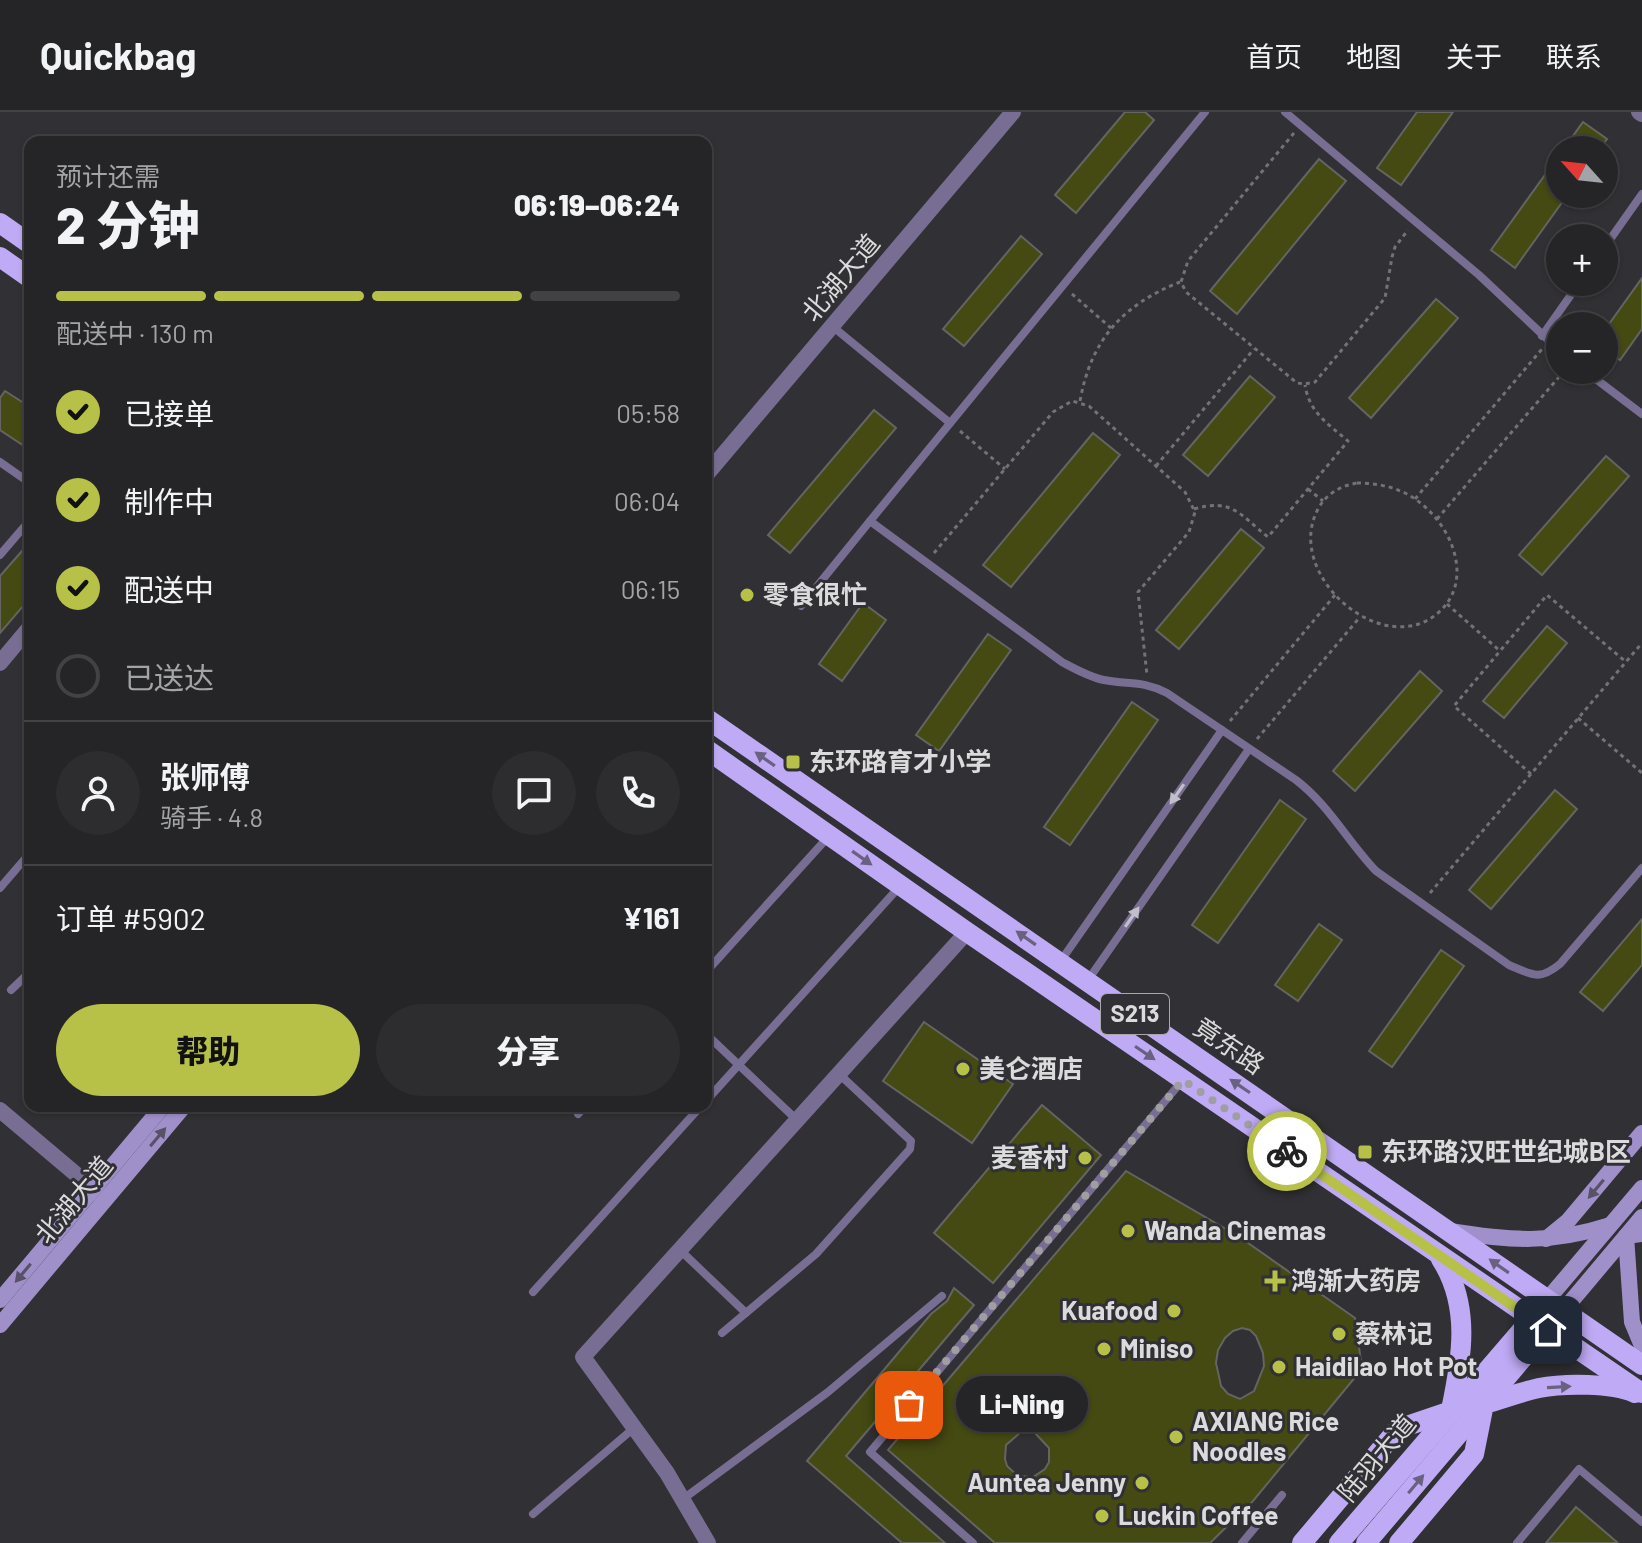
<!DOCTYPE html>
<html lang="zh">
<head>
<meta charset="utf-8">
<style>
  :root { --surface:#252427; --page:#2d2c2f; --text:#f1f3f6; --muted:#a3a4a7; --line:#424144; --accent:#b7c148 }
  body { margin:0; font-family:Barlow,"Noto Sans SC",sans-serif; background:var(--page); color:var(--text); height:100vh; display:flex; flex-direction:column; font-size:30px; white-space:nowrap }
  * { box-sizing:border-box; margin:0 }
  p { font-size:26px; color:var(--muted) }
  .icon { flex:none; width:44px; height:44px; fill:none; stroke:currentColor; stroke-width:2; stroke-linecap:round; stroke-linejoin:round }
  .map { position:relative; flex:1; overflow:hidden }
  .details { position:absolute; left:24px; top:24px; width:688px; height:976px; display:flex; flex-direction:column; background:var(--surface); border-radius:16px; box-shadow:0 2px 6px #0004,0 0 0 2px var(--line) }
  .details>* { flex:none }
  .needle { width:52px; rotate:297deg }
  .controls { position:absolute; left:1546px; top:24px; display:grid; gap:16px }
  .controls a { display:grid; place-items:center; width:72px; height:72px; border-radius:50%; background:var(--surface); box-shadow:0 2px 6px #0004,0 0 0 2px var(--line); font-size:40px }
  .pin { position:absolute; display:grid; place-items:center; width:68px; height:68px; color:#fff; margin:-34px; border-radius:16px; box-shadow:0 4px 12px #0006 }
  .courier { position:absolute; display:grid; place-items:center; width:80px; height:80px; margin:-40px; border:6px solid #b7c148; border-radius:50%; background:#fff; color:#222; box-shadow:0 2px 10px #0007 }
  .bubble { position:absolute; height:56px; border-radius:28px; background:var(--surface); box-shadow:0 2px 6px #0004,0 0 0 2px var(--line); font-size:26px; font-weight:800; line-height:56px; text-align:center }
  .headline em { font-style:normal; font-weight:800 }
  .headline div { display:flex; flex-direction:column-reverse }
  .headline { display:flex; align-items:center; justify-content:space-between; height:136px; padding:0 32px }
  h1 { font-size:52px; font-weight:800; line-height:60px }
  .bar { display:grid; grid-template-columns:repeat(4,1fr); gap:12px 8px; align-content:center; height:96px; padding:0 32px }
  .bar i { height:10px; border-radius:6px; background:var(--line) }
  .bar .selected { background:var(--accent) }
  .bar p { grid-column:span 4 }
  .line { display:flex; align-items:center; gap:20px; padding:0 32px; border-top:2px solid var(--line) }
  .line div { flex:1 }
  .round { display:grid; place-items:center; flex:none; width:84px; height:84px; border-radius:42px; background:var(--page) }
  ol { padding:0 32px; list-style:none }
  li { display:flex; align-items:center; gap:24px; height:88px }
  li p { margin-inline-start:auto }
  li .icon { padding:8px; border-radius:50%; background:var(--accent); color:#111; stroke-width:4 }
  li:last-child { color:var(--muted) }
  li i { width:44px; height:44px; border:4px solid var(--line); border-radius:50% }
  .button { display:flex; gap:16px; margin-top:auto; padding:16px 32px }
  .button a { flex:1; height:92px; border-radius:48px; background:var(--accent); color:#111; font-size:32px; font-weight:800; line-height:92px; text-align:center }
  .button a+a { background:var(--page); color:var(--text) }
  header { display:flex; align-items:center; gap:48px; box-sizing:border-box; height:112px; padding:0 40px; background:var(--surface); border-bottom:2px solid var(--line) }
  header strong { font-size:38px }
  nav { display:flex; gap:44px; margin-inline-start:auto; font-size:28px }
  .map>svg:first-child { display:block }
  .building { fill:#454912; stroke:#646561; stroke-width:2; fill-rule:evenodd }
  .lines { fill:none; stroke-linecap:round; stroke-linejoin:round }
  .path { stroke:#737275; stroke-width:3; stroke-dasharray:4 4; stroke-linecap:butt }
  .service { stroke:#786e93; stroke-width:8 }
  .minor { stroke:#786e93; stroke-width:16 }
  .tertiary { stroke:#786e93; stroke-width:16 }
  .secondary { stroke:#a090ca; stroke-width:16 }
  .primary { stroke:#bfaaf5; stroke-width:20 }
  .oneway { fill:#6a6181 }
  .oneway2 { fill:#c2bfca }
  .oneway3 { fill:#585268 }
  .done { stroke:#a09ea1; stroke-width:8; stroke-dasharray:0 14.4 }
  .route { stroke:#b7c148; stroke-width:10 }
  .poi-dot { fill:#b7c148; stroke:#313034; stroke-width:3 }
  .labels { text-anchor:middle; stroke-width:6; stroke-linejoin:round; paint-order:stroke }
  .shield { fill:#313034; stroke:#a8a7aa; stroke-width:2 }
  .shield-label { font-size:24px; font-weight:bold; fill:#dbdadc }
  .street-label { font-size:26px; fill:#dbdadc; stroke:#313034 }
  .poi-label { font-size:26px; font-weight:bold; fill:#dbdadc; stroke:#313034; text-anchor:start }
</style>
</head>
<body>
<header>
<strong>Quickbag</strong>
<nav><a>首页</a><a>地图</a><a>关于</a><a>联系</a></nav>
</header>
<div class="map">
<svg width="1642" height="1431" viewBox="0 0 1642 1431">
  <rect width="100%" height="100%" fill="#313034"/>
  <!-- building -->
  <g class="building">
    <path d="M1125 0H1145L1154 8 1076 101 1055 83Z"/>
    <path d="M1417 0H1453L1401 73 1377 56Z"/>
    <path d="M1583 10 1607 27 1599 38H1563Z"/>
    <path d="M1560 42V82H1568L1515 156 1491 138Z"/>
    <path d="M1319 47 1346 69 1237 202 1210 179Z"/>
    <path d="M1021 124 1042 142 964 234 943 217Z"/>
    <path d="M1642 166V217L1620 248 1604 236V219Z"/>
    <path d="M1436 187 1458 206 1371 306 1349 286Z"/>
    <path d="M1250 264 1275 285 1208 364 1183 343Z"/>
    <path d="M5 279 30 295V338L0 318V286Z"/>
    <path d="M874 298 896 316 790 441 768 423Z"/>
    <path d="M1093 321 1120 343 1011 475 983 453Z"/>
    <path d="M1606 344 1629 364 1542 463 1519 443Z"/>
    <path d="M1241 417 1264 436 1179 537 1156 518Z"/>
    <path d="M22 439 30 446V486L0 521V464Z"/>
    <path d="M863 491 886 508 842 569 819 552Z"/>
    <path d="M1547 514 1567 531 1504 606 1483 589Z"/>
    <path d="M988 522 1011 538 939 639 916 623Z"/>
    <path d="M1420 559 1442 579 1355 679 1333 659Z"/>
    <path d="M1132 590 1158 608 1070 733 1044 715Z"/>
    <path d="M1555 678 1577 697 1491 797 1469 778Z"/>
    <path d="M1280 688 1306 707 1218 831 1192 813Z"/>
    <path d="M1642 807V853L1603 899 1580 880Z"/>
    <path d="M1319 812 1342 828 1298 889 1275 873Z"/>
    <path d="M1441 838 1464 854 1392 955 1369 939Z"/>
    <path d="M924 910 1013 972 972 1031 883 969Z"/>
    <path d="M1042 993 1101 1043 993 1171 934 1121Z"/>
    <path d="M1126 1059 1238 1124 1355 1206 1362 1257 1253 1389 1210 1431H995L888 1338ZM1242 1216 1250 1218 1256 1224 1263 1241 1264 1254 1254 1279 1240 1287 1228 1282 1221 1274 1216 1251 1218 1238 1225 1226 1233 1219ZM1021 1320 1035 1321 1049 1336V1350L1045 1357 1033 1365 1018 1364 1007 1354 1005 1347 1006 1333Z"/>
    <path d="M954 1176 974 1193 846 1344 945 1431H902L807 1349 931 1202 947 1189Z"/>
    <path d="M1576 1395 1618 1431H1546Z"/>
  </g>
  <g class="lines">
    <!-- path -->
    <g class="path">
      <path d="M1294 21 1188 149 1181 170 1186 180 1297 271 1305 272 1315 270 1385 186 1392 145 1395 135 1408 118"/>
      <path d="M1072 182 1111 216"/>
      <path d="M1080 289C1091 228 1122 193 1180 170"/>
      <path d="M960 319 1005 357"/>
      <path d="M1156 354 1254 237"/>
      <path d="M1357 371C1377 371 1398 375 1415 387 1451 411 1476 468 1438 501 1382 549 1283 462 1318 397 1326 382 1340 374 1357 371Z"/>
      <path d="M1308 377 1323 389"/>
      <path d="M1415 387 1542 237"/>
      <path d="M1194 397C1233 386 1240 403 1268 425L1348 329C1328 312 1309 300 1305 273"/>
      <path d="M1437 407 1565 258"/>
      <path d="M934 441 1053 300 1072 289 1089 294 1185 380 1195 400 1189 420 1138 480 1147 563"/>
      <path d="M1447 492 1500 539"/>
      <path d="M1578 606 1642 661"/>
      <path d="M1230 609 1335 483"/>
      <path d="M1257 627 1360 505"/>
      <path d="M1531 662 1454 594 1547 483 1626 550"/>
      <path d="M1430 781 1642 531"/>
    </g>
    <!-- service -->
    <g class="service">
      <path d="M1205 0 870 409 1062 550C1075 557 1089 565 1104 568 1129 573 1142 568 1167 581L1296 668C1329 693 1348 730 1376 759L1509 853C1533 863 1539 869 1560 852L1642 756"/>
      <path d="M1285 0 1479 163 1560 239"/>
      <path d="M1604 136 1642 82"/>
      <path d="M832 214 950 311"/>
      <path d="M1542 224 1580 170"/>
      <path d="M1584 258 1642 302"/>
      <path d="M0 350 30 371"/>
      <path d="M0 443 30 408"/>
      <path d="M801 494 870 409"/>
      <path d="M0 776 30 741"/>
      <path d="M1060 850 1222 618"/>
      <path d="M706 860 829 724"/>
      <path d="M1088 868 1249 637"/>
      <path d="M11 878 30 860"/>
      <path d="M706 922 797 1008"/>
      <path d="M706 989 901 773"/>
      <path d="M578 1002 585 994"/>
      <path d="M680 1138 746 1201"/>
      <path d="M533 1180 701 994"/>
      <path d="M722 1221 816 1142 910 1037 911 1029 839 962"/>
      <path d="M683 1387 828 1280 942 1184"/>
      <path d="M533 1402 634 1316"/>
      <path d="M973 1431 870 1340 1182 969"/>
      <path d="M1242 1431 1282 1383"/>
      <path d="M1517 1431 1579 1357 1642 1410"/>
    </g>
    <!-- minor -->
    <g class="minor">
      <path d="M1639 0 1642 2"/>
      <path d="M0 551 30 515"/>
      <path d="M0 998 103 1085"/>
      <path d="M708 1431 667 1361 583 1245 967 820"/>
    </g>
    <!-- tertiary -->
    <path class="tertiary" d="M706 363 1013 0"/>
    <!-- secondary -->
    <g class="secondary">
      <path d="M1450 1119C1511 1129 1551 1132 1610 1113"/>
      <path d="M1642 1122 1626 1124 1632 1210 1642 1234"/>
      <path d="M1546 1127 1568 1109 1642 1021"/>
      <path d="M0 1188 163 994"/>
      <path d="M1547 1188 1642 1076"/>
      <path d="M1563 1199 1642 1105"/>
      <path d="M0 1213 184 994"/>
    </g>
    <!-- primary -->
    <g class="primary">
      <path d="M0 111 30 132"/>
      <path d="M0 145 30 166"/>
      <path d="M706 606 1642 1253"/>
      <path d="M706 637 967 820 1642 1281"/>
      <path d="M1441 1147C1471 1194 1462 1246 1451 1298"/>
      <path d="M1302 1431 1398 1317 1451 1299"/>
      <path d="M1339 1431 1540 1197"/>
      <path d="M1366 1431 1555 1208"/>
      <path d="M1399 1431 1474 1342 1484 1292C1502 1287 1521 1280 1539 1276 1564 1271 1612 1271 1635 1281"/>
    </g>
  </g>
  <!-- one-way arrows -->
  <defs><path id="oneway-solid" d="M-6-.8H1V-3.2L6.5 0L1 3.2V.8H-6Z" transform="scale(2)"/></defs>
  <g class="oneway">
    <use href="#oneway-solid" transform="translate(765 647) rotate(-145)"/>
    <use href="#oneway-solid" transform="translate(862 746) rotate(35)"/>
    <use href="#oneway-solid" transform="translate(1026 826) rotate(-145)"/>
    <use href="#oneway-solid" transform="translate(1145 941) rotate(34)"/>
    <use href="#oneway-solid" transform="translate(1240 974) rotate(-146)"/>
    <use href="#oneway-solid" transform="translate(1499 1154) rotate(-145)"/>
    <use href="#oneway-solid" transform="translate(1559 1275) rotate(-3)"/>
    <use href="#oneway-solid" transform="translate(1416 1372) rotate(-50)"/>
  </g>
  <g class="oneway2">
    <use href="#oneway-solid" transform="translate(1177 682) rotate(125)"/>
    <use href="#oneway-solid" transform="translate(1132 805) rotate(-55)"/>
  </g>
  <g class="oneway3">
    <use href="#oneway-solid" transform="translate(158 1025) rotate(-50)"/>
    <use href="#oneway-solid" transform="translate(1596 1077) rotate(130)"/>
    <use href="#oneway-solid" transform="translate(23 1161) rotate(130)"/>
  </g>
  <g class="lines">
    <!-- done -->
    <path class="done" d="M909 1293 1183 968 1287 1039"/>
    <!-- route -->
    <path class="route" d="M1287 1039 1548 1218"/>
  </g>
  <!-- markers -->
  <g class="poi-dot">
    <circle cx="747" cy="483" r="8"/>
    <rect x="785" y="642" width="16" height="16" rx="4"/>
    <circle cx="963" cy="957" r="8"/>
    <rect x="1357" y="1032" width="16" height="16" rx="4"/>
    <circle cx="1085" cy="1046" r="8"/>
    <circle cx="1128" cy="1119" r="8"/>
    <path d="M1271 1157h8v8h8v8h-8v8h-8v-8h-8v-8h8z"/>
    <circle cx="1174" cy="1199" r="8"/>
    <circle cx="1339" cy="1222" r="8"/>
    <circle cx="1104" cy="1237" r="8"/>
    <circle cx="1279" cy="1255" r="8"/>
    <circle cx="1176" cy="1325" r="8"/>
    <circle cx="1142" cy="1371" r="8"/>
    <circle cx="1102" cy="1404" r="8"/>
  </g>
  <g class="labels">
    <!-- shield labels -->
    <rect class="shield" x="1101" y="882" width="68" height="40" rx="6"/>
    <g class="shield-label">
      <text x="1135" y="910">S213</text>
    </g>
    <!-- street labels -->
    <g class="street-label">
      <text transform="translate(841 166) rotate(-50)" y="9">北湖大道</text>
      <text transform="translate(1229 934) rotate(34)" y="9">竟东路</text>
      <text transform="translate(74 1088) rotate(-50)" y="9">北湖大道</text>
      <text transform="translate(1377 1346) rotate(-50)" y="9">陆羽大道</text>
    </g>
    <!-- poi labels -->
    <g class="poi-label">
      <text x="763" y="492">零食很忙</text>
      <text x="809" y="659">东环路育才小学</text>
      <text x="979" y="966">美仑酒店</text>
      <text x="1381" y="1049">东环路汉旺世纪城B区</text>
      <text x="1069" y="1055" text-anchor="end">麦香村</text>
      <text x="1144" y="1128">Wanda Cinemas</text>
      <text x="1291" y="1178">鸿渐大药房</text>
      <text x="1158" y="1208" text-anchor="end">Kuafood</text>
      <text x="1355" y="1231">蔡林记</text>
      <text x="1120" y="1246">Miniso</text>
      <text x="1295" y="1264">Haidilao Hot Pot</text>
      <text x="1192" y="1319">AXIANG Rice<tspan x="1192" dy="30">Noodles</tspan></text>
      <text x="1126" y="1380" text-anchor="end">Auntea Jenny</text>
      <text x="1118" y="1413">Luckin Coffee</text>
    </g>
  </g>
</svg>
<div class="controls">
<a><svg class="needle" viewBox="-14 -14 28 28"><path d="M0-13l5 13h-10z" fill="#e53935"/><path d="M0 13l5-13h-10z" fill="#a3a4a7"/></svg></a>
<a>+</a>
<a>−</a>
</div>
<div class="pin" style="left:909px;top:1293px;background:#ea580c"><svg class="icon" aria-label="bag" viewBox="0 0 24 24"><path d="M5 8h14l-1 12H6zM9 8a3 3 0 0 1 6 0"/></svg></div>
<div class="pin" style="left:1548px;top:1218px;background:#1f2937"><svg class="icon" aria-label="home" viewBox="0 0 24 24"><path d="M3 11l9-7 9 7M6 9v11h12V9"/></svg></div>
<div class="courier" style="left:1287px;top:1039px"><svg class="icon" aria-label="bike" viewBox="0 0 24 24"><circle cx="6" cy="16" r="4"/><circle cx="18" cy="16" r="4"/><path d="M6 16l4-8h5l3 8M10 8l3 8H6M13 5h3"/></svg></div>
<div class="bubble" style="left:956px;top:1264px;width:132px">Li-Ning</div>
<section class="details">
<div class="headline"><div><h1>2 分钟</h1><p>预计还需</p></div><em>06:19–06:24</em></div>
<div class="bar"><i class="selected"></i><i class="selected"></i><i class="selected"></i><i></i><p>配送中 · 130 m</p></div>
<ol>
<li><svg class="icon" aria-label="check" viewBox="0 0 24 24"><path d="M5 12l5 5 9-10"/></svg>已接单<p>05:58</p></li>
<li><svg class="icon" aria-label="check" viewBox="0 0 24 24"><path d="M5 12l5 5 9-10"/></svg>制作中<p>06:04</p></li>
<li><svg class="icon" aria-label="check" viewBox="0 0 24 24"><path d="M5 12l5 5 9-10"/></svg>配送中<p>06:15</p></li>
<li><i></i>已送达</li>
</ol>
<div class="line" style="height:144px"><a class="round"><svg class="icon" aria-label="person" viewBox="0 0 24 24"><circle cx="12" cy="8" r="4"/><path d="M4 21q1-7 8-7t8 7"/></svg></a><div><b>张师傅</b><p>骑手 · 4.8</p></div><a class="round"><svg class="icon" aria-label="chat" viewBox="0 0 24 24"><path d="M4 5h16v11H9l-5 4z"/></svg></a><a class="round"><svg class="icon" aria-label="phone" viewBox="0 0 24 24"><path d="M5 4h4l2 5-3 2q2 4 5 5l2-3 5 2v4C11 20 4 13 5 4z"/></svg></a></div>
<div class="line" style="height:104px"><div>订单 #5902</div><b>¥161</b></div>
<div class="button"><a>帮助</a><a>分享</a></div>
</section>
</div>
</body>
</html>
